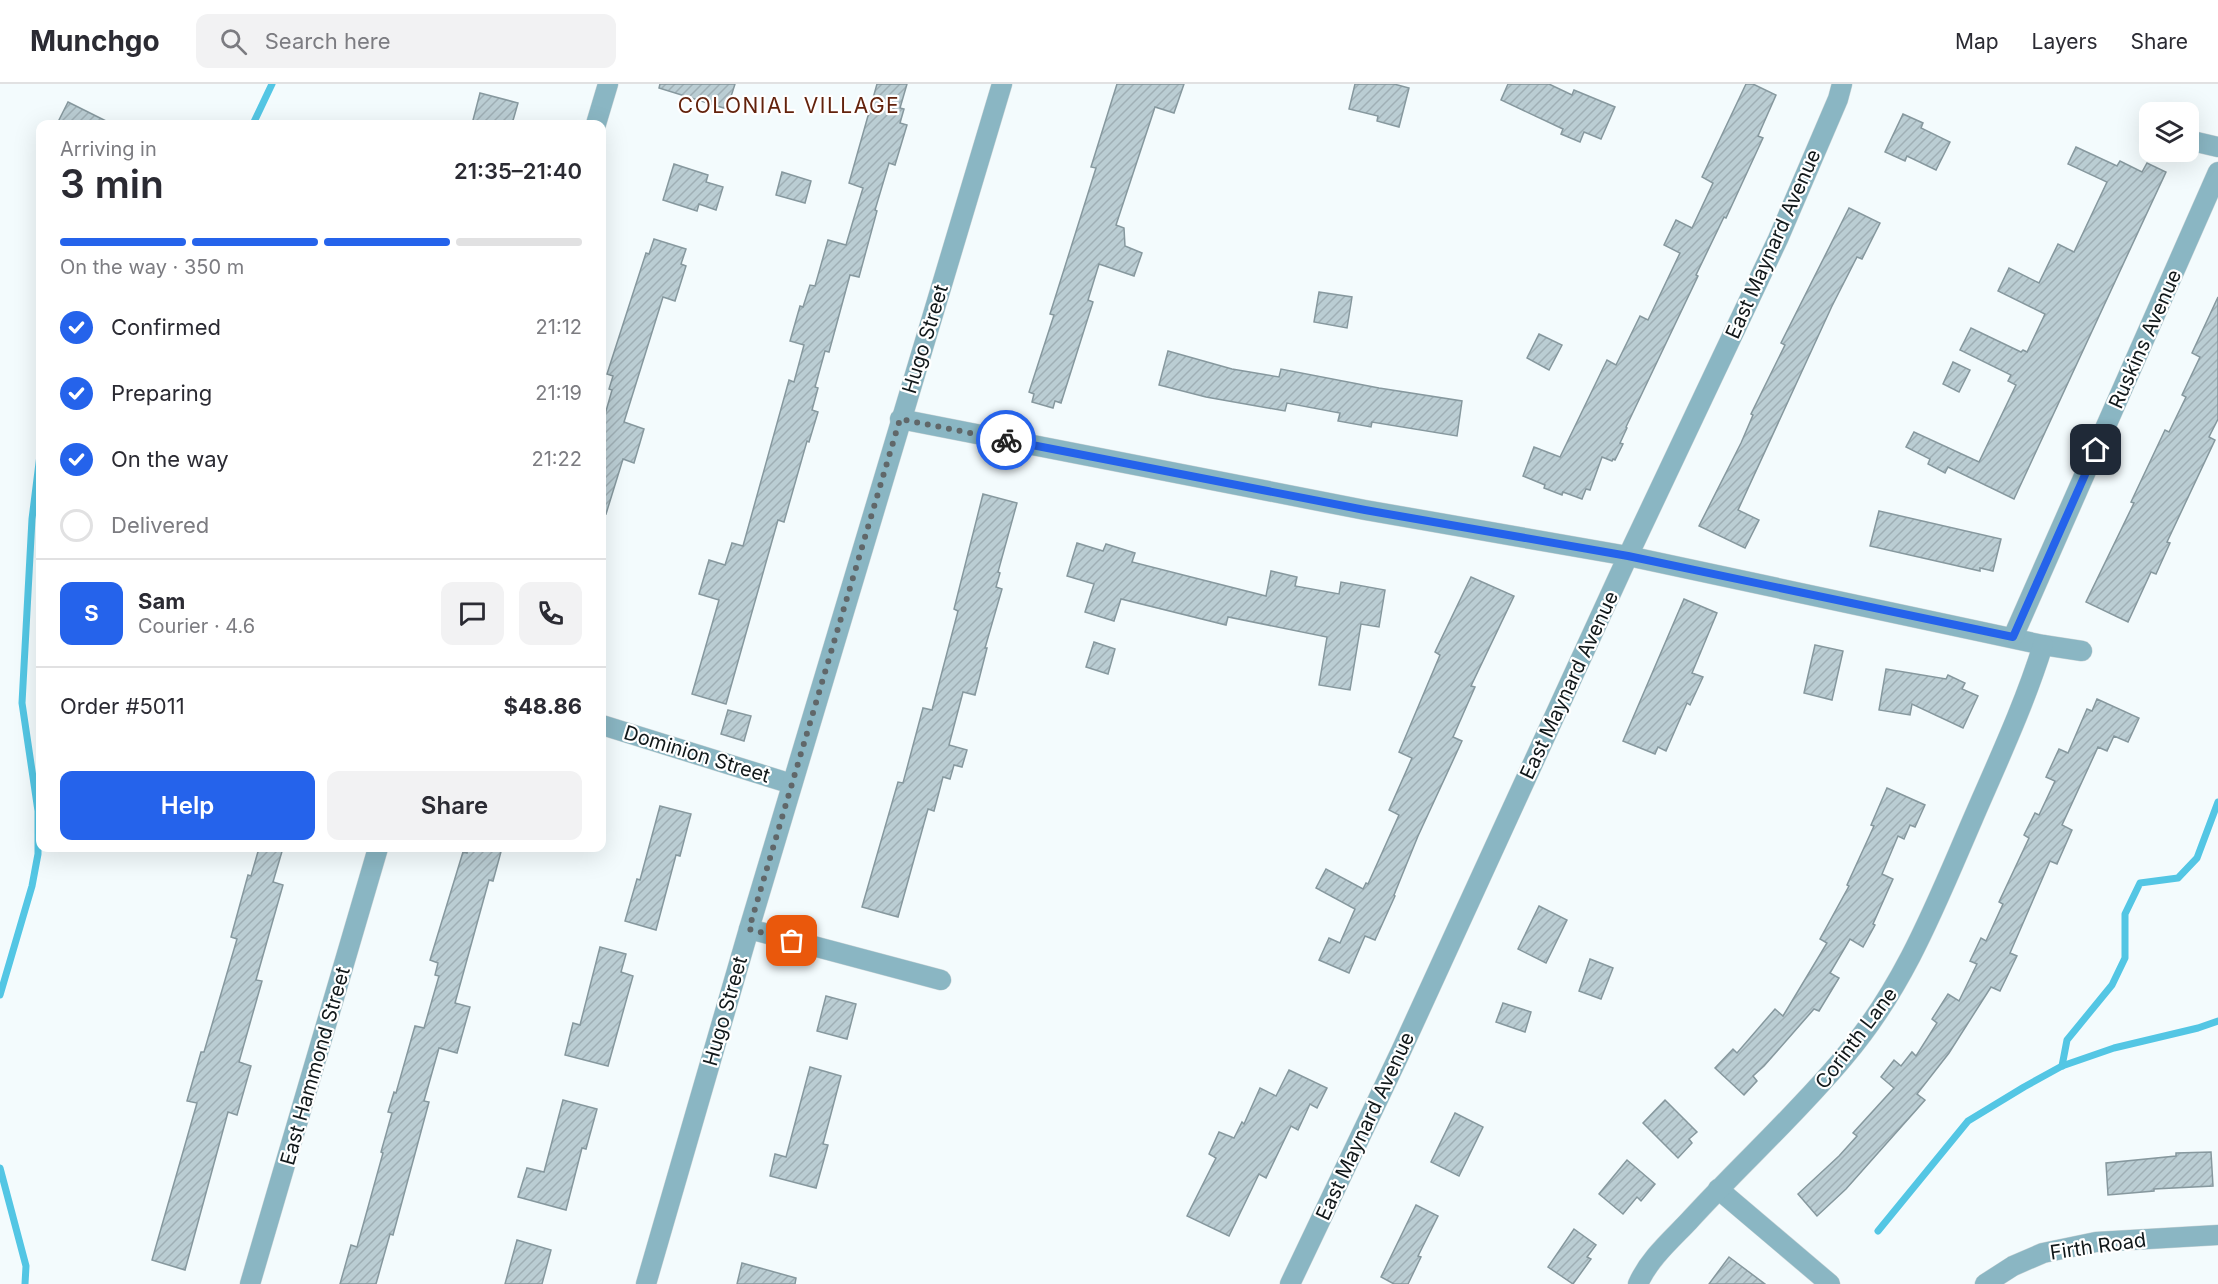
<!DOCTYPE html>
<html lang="en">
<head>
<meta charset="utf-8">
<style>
  :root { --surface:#fff; --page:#f2f2f3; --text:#2b2b33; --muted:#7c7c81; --line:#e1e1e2; --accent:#2563eb }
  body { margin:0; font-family:Inter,sans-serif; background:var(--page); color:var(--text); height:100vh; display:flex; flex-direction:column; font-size:22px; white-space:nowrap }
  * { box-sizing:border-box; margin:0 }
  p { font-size:20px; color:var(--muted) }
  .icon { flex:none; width:33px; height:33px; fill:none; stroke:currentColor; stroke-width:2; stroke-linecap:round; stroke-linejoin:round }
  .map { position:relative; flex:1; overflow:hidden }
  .side { position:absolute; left:36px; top:36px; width:570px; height:732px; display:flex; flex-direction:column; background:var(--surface); border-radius:12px; box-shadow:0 6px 24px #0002 }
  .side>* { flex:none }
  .buttons { position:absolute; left:2139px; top:18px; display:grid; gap:12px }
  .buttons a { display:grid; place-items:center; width:60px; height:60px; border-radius:12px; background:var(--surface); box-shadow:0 6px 24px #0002; font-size:30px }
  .pin { position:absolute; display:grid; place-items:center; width:51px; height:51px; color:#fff; margin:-26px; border-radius:12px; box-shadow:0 3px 9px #0006 }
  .courier { position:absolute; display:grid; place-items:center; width:60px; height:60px; margin:-30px; border:4px solid #2563eb; border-radius:50%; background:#fff; color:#222; box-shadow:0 2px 8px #0007 }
  .overview em { font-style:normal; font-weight:600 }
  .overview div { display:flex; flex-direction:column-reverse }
  .overview { display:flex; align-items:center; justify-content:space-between; height:102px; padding:0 24px }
  h1 { font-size:39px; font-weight:600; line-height:45px }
  .bar { display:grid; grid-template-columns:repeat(4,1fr); gap:9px 6px; align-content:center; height:72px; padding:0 24px }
  .bar i { height:8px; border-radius:4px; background:var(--line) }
  .bar .current { background:var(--accent) }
  .bar p { grid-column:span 4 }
  .line { display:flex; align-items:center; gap:15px; padding:0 24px; border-top:2px solid var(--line) }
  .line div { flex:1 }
  .round { display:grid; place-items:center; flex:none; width:63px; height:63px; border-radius:12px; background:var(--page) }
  ol { padding:0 24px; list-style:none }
  li { display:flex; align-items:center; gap:18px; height:66px }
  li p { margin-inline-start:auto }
  li .icon { padding:6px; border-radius:50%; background:var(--accent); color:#fff; stroke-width:4 }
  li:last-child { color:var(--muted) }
  li i { width:33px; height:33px; border:3px solid var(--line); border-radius:50% }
  .action { display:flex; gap:12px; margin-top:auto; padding:12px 24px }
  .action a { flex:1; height:69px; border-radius:12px; background:var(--accent); color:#fff; font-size:24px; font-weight:600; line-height:69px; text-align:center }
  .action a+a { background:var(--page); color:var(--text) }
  header { display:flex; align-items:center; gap:36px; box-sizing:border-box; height:84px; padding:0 30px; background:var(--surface); border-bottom:2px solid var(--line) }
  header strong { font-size:28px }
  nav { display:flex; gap:33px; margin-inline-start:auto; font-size:21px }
  .search { width:420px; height:54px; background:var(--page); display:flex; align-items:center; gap:15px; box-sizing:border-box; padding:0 21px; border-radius:12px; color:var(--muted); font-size:22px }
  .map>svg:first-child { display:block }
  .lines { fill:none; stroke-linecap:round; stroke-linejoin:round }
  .stream { stroke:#53c6e4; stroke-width:7 }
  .building { fill:url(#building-hatch); stroke:#86989e; stroke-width:1.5 }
  .minor-casing { stroke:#cfd7d9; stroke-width:21 }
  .minor { stroke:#8ab6c3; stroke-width:20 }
  .done { stroke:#606769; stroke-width:6; stroke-dasharray:0 10.8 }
  .route { stroke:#2563eb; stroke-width:8 }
  .labels { text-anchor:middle; stroke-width:4.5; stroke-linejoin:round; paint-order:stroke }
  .street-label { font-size:20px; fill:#11181a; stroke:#fff }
  .neighbourhood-label { font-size:21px; letter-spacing:1.5px; fill:#63220c; stroke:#fff }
</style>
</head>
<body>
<header>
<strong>Munchgo</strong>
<div class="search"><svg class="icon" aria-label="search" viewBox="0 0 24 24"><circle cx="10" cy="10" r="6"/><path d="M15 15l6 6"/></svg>Search here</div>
<nav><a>Map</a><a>Layers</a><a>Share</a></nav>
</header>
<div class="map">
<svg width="2218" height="1200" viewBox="0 0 2218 1200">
  <defs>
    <pattern id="building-hatch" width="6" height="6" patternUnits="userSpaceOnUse" patternTransform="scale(1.5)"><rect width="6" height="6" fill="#bacdd3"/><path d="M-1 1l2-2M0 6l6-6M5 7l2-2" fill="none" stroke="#9fafb5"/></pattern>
  </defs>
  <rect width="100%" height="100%" fill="#f3fbfd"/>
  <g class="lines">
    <!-- stream -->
    <g class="stream">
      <path d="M253 40 272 0"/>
      <path d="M0 911 32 802 38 770V727L22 619 32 435 40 371"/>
      <path d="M2062 982 2067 956 2112 901 2125 874V830L2140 799 2178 794 2197 774 2218 718"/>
      <path d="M0 1084 26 1182 25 1200"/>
      <path d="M1878 1147 1968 1037 2024 1003 2062 982 2114 964 2198 944 2218 937"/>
    </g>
  </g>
  <!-- building -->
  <g class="building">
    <path d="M660 0H735L727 25 659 4Z"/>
    <path d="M877 0H907L900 24 904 25 900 39 907 41 895 81 889 79 875 126 877 127 859 193 850 191 829 268 825 267 815 303 818 304 812 326 818 328 809 358 807 357 784 438 778 436 726 620 692 610 719 516 699 510 709 476 725 481 732 459 743 462 789 296 794 298 804 261 790 257 800 222 803 223 810 201 815 202 828 156 846 161 853 137 863 104 849 99Z"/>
    <path d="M1117 0H1184L1174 29 1155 23 1116 141 1124 144 1125 162 1142 169 1134 192 1099 180 1088 216 1093 218 1061 319 1055 317 1053 324 1032 318 1034 310 1029 308 1054 231 1050 230 1096 84 1091 83Z"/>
    <path d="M1355 0H1394L1409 4 1399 43 1377 37 1378 32 1349 25Z"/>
    <path d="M1508 0H1549L1572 11 1574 6 1615 23 1601 55 1584 48 1580 58 1561 50 1563 45 1501 16Z"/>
    <path d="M1746 0H1753L1776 11 1758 52 1763 54 1726 134 1724 133 1696 191 1698 192 1626 343 1627 344 1620 359 1623 360 1615 376 1613 375 1612 377 1602 373 1590 406 1586 405 1582 415 1563 408 1562 411 1544 404 1545 401 1523 392 1534 363 1560 373 1607 276 1616 281 1640 232 1648 236 1680 169 1664 161 1676 136 1692 144 1713 99 1702 93Z"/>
    <path d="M480 9 518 19 512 40H472Z"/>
    <path d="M68 18 112 40H57Z"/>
    <path d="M1903 30 1923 39 1921 44 1950 58 1936 86 1907 72 1905 77 1885 68Z"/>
    <path d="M2076 63 2117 82 2120 77 2142 88 2147 79 2166 88 2014 415 1948 383 1945 389 1928 380 1930 375 1906 363 1914 348 1979 378 2016 301 2008 297 2011 291 1960 266 1971 244 2021 268 2023 266 2027 268 2045 230 1998 207 2009 184 2039 199 2058 160 2074 168 2107 98 2068 80Z"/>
    <path d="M674 80 708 91 706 98 723 103 716 126 699 120 697 127 663 116Z"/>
    <path d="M782 88 811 97 805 119 776 111Z"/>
    <path d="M1849 124 1880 139 1862 175 1857 173 1832 222 1738 426 1759 436 1745 464 1699 442 1741 359 1753 331 1751 330 1785 261 1781 259Z"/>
    <path d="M654 155 686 165 681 180 686 182 675 217 663 213 624 338 644 345 634 379 623 375 606 430 602 429V341L612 306 609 305 613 292 607 290 646 169 649 170Z"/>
    <path d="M1319 208 1352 213 1347 244 1314 238Z"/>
    <path d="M2218 213V335L2209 353 2215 356 2167 458 2170 459 2156 490 2151 488 2128 538 2086 518 2134 419 2131 418 2165 346 2169 348 2186 313 2182 311 2200 273 2192 269Z"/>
    <path d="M1539 250 1562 261 1549 286 1527 274Z"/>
    <path d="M1168 267 1232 285 1279 293 1281 285 1379 304 1462 317 1457 352 1372 338 1371 343 1338 337 1340 329 1287 319 1285 327 1206 313 1159 301Z"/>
    <path d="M1953 278 1970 286 1959 308 1943 300Z"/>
    <path d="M983 410 1017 419 998 488 1000 489 996 503 1002 505 985 564H987L975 611 963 608 949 661 967 666 962 683 954 681 950 695 943 693 934 727 928 725 898 833 862 823 898 698 903 699 923 624 932 626 958 527 954 525Z"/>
    <path d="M1879 427 2001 455 1993 487 1980 484V487L1870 462Z"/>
    <path d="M1077 459 1103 467 1106 460 1135 469 1132 478 1266 512 1271 487 1297 493 1295 502 1339 510 1341 498 1385 506 1379 543 1361 540 1350 606 1319 601 1327 553 1228 533 1226 541 1121 515 1114 537 1085 528 1094 500 1067 492Z"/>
    <path d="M1471 493 1514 512 1471 602 1475 603 1453 653 1462 657 1418 752 1394 811 1395 812 1375 856 1365 852 1349 889 1319 876 1329 854 1340 859 1355 825 1316 804 1326 785 1363 805 1366 799 1368 800 1399 731 1389 726 1412 674 1399 668 1440 571 1435 568Z"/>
    <path d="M1684 515 1717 529 1692 589 1703 593 1690 621 1687 619 1666 667 1658 663 1655 670 1623 657Z"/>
    <path d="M1094 558 1115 565 1108 590 1086 583Z"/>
    <path d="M1815 561 1843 567 1832 616 1804 609Z"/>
    <path d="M1886 585 1946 595 1948 591 1965 599 1962 605 1978 612 1963 644 1912 620 1910 631 1879 626Z"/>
    <path d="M2097 615 2139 634 2128 658 2114 652 2107 667 2098 663 2062 741 2072 746 2057 780 2050 777 2010 869 2017 872 2000 907 1991 903 1949 969 1917 1010 1925 1016 1846 1105 1817 1132 1798 1110 1839 1072 1857 1052 1853 1049 1894 1004 1881 993 1894 976 1901 982 1912 968 1916 972 1937 939 1932 935 1948 910 1959 917 1977 880 1970 877 1981 854 1986 857 2003 820 1999 818 2029 754 2024 751 2035 729 2039 731 2055 697 2046 693 2059 665 2068 669 2087 625 2092 627Z"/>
    <path d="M728 626 751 632 744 657 721 650Z"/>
    <path d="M1887 704 1925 721 1915 743 1910 741 1904 755 1898 752 1882 790 1893 795 1873 840 1875 841 1863 863 1850 855 1830 889 1839 894 1819 927 1814 925 1764 982 1753 992 1757 997 1744 1011 1715 984 1733 965 1737 969 1775 925 1783 932 1827 859 1820 855 1849 802 1847 801 1874 742 1871 741Z"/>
    <path d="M660 722 691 730 680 772 676 771 656 846 625 837 637 795 640 796Z"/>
    <path d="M259 764H283L273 798 283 801 256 896 262 897 239 978 251 982 237 1031 228 1028 185 1186 152 1176 197 1019 187 1017 201 968H204L237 855 231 853 248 791 251 792Z"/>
    <path d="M468 764H502L493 797 489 796 455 919 470 923 457 969 439 964 424 1017 429 1018 393 1151 390 1150 376 1200H340L351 1161 357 1163 383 1069 381 1068 392 1029 388 1028 394 1008 396 1009 415 942 424 944 439 892 435 891 438 879 430 876 463 768 467 769Z"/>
    <path d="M1539 822 1567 836 1546 879 1518 865Z"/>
    <path d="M600 863 626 870 621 888 633 892 608 982 565 971 573 939 580 941Z"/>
    <path d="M1590 875 1613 884 1601 915 1579 907Z"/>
    <path d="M826 912 856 920 847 955 817 947Z"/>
    <path d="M1503 919 1531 928 1525 948 1496 938Z"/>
    <path d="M810 983 841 992 823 1060 828 1061 816 1104 770 1092 775 1070 786 1073Z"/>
    <path d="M1289 986 1327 1004 1317 1024 1310 1020 1298 1046 1291 1042 1266 1094 1259 1090 1229 1152 1187 1132 1216 1074 1209 1070 1219 1048 1234 1054 1242 1038 1244 1040 1260 1004 1276 1012Z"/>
    <path d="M563 1016 597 1025 586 1065 582 1064 566 1126 518 1113 527 1084 544 1088Z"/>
    <path d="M1665 1016 1697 1048 1689 1055 1692 1059 1678 1074 1643 1039Z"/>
    <path d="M1455 1029 1483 1043 1459 1092 1431 1078Z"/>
    <path d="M2211 1068 2213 1102 2154 1105V1107L2108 1111 2106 1079 2176 1072V1069Z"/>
    <path d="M1627 1076 1655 1100 1641 1117 1637 1113 1623 1130 1599 1110Z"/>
    <path d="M1416 1121 1438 1132 1418 1172 1421 1173 1408 1200H1394L1381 1193Z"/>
    <path d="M1574 1145 1596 1161 1587 1173 1591 1175 1573 1200 1548 1183Z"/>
    <path d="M517 1156 551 1166 542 1200H505Z"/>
    <path d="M1729 1173 1765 1200H1709Z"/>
    <path d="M742 1179 796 1194 795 1200H737Z"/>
  </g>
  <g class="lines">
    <defs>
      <g id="minor">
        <path d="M596 40 608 0"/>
        <path d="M2188 56 2218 63"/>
        <path d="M900 335 1365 426 1628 472 2043 561 2082 567"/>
        <path d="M2013 553 2218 88"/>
        <path d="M602 641 792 700"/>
        <path d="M749 845 941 896"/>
        <path d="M1718 1105 1830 1200"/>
        <path d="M250 1200 378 764"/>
        <path d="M646 1200 749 845 1002 0"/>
        <path d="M1290 1200 1401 967 1628 472 1778 155 1838 15 1842 0"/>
        <path d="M1638 1200C1649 1175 1671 1156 1689 1137 1740 1081 1797 1030 1845 972 1904 903 1936 820 1972 737 1997 679 2024 622 2043 561"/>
        <path d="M1985 1200 2013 1182 2043 1169 2096 1158 2218 1151"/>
      </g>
    </defs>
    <!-- minor casing -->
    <use href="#minor" class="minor-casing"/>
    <!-- minor -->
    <use href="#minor" class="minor"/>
  </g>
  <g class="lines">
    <!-- done -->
    <path class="done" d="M792 857 749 845 900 335 1006 356"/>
    <!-- route -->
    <path class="route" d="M1006 356 1365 426 1628 472 2013 553 2096 366"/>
  </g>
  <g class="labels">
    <!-- street labels -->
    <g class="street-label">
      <text transform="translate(1773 160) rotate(-66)" y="7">East Maynard Avenue</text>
      <text transform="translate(925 255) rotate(-73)" y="7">Hugo Street</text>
      <text transform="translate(2145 255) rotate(-66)" y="7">Ruskins Avenue</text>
      <text transform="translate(1569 601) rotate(-65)" y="7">East Maynard Avenue</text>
      <text transform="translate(697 670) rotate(17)" y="7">Dominion Street</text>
      <text transform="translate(725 927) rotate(-74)" y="7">Hugo Street</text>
      <text transform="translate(1856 954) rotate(-53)" y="7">Corinth Lane</text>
      <text transform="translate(315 982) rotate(-74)" y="7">East Hammond Street</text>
      <text transform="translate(1365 1042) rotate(-65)" y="7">East Maynard Avenue</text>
      <text transform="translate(2098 1162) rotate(-8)" y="7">Firth Road</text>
    </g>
    <!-- neighbourhood labels -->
    <g class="neighbourhood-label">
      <text x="789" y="29">COLONIAL VILLAGE</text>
    </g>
  </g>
</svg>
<div class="buttons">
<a><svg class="icon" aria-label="layers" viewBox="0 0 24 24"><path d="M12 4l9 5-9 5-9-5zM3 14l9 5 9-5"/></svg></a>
</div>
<div class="pin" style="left:792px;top:857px;background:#ea580c"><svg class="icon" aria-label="bag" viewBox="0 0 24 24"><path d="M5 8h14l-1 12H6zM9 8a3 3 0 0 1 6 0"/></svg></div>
<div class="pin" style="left:2096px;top:366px;background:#1f2937"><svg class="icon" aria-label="home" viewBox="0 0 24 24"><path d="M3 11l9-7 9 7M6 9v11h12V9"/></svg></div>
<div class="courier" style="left:1006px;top:356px"><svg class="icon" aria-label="bike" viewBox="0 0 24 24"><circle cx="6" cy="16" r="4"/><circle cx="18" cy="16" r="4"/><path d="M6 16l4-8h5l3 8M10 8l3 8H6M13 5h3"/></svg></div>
<section class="side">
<div class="overview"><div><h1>3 min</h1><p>Arriving in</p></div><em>21:35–21:40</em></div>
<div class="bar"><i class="current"></i><i class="current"></i><i class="current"></i><i></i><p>On the way · 350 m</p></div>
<ol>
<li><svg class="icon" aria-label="check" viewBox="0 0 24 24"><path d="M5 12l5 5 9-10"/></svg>Confirmed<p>21:12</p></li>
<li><svg class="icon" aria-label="check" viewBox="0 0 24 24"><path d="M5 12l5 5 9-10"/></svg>Preparing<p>21:19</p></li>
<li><svg class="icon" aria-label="check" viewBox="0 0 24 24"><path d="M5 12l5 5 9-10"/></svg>On the way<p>21:22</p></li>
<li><i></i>Delivered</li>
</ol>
<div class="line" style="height:108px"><b class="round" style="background:var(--accent);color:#fff">S</b><div><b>Sam</b><p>Courier · 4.6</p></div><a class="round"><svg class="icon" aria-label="chat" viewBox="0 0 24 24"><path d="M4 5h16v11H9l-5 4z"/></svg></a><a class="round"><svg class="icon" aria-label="phone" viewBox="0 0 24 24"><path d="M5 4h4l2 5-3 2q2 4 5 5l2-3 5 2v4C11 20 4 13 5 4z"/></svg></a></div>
<div class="line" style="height:78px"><div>Order #5011</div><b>$48.86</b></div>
<div class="action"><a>Help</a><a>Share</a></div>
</section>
</div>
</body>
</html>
